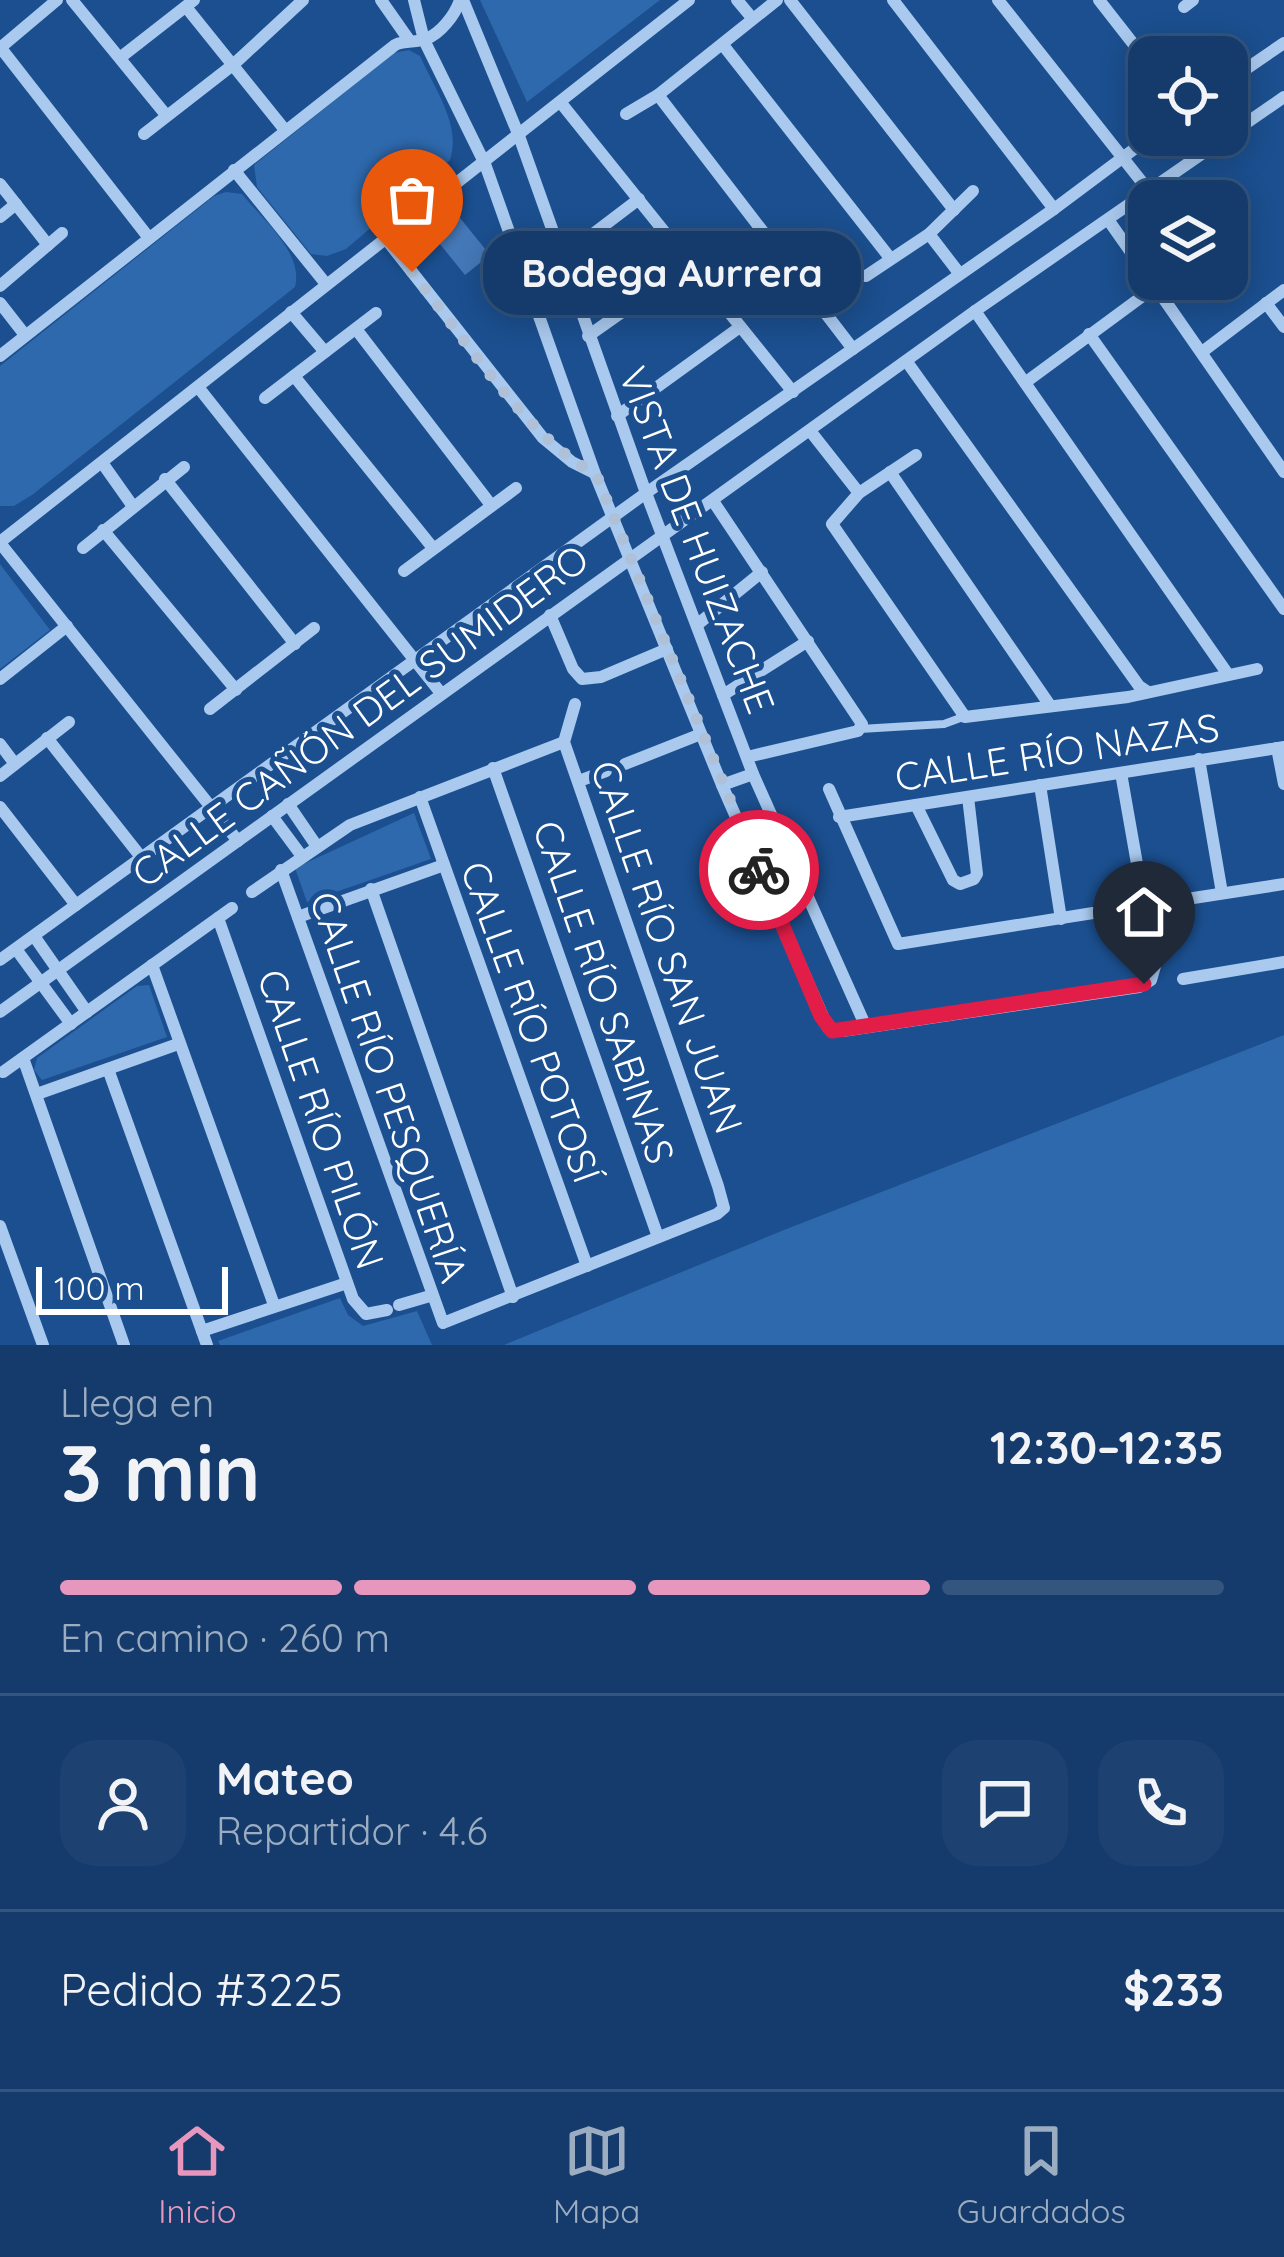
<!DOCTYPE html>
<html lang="es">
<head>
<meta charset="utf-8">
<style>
  :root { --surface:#143b6b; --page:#1d4271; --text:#f1f3f6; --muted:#9dadc1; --line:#33557e; --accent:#e797bd }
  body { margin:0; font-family:Quicksand,sans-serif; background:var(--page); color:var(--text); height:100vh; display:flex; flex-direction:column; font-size:45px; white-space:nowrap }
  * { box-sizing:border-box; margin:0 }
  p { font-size:39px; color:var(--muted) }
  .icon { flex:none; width:66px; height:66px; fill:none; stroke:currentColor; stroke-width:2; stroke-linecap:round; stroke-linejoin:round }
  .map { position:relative; height:1345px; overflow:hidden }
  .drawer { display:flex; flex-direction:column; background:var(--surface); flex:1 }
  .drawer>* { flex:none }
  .controls { position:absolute; left:1128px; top:36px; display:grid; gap:24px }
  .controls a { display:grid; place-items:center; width:120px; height:120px; border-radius:24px; background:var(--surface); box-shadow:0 6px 30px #0003,0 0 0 3px var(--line); font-size:60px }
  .scale { position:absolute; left:36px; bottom:30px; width:192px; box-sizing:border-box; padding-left:12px; border:6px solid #fff; border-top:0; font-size:33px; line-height:42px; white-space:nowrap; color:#fff; -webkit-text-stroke:9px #1b4f8f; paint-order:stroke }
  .pin { position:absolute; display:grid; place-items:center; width:102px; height:102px; color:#fff; margin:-123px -51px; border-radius:50% 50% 50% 0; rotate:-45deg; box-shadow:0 0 12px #0007 }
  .pin .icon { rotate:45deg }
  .courier { position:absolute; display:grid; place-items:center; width:120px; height:120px; margin:-60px; border:9px solid #e11d48; border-radius:50%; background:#fff; color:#222; box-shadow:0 3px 15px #0007 }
  .bubble { position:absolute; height:84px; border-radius:36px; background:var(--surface); box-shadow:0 6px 30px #0003,0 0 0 3px var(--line); font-size:39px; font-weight:700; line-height:84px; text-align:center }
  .head em { font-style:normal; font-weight:700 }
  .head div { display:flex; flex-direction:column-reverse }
  .head { display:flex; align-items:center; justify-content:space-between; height:204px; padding:0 60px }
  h1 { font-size:78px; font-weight:700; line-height:90px }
  .bar { display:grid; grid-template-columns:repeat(4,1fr); gap:18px 12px; align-content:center; height:144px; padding:0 60px }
  .bar i { height:15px; border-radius:9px; background:var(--line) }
  .bar .current { background:var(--accent) }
  .bar p { grid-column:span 4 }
  .line { display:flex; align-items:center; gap:30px; padding:0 60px; border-top:3px solid var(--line) }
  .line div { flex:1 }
  .round { display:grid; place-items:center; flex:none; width:126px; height:126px; border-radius:36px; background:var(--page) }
  .tabs { display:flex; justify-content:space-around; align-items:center; height:168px; border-top:3px solid var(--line); background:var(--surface); font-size:33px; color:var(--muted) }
  .tabs a { display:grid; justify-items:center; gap:6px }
  .tabs .current { color:var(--accent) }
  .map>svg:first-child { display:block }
  .green { fill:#2e69ad }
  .building { fill:#4478b7 }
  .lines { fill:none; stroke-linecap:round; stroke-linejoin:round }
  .service { stroke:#a9c9ee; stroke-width:8 }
  .minor { stroke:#a9c9ee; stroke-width:12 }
  .done { stroke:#afc1d8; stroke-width:12; stroke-dasharray:0 21.6 }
  .route { stroke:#e11d48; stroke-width:15 }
  .labels { text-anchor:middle; stroke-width:10; stroke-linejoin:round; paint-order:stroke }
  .street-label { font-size:39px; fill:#fff; stroke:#1b4f8f }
</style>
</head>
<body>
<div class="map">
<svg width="1284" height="1345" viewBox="0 0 1284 1345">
  <rect width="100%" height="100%" fill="#1b4f8f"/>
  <!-- green -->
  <g class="green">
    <path d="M480 0H660L527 102Z"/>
    <path d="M409 50 420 56C434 88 462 126 450 160L346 249 327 256 311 254 257 187 254 165 394 53Z"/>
    <path d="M226 192 242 194C262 219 304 253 295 287L32 495 14 506H0V366L214 196Z"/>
    <path d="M0 564 50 630 0 669Z"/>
    <path d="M414 813 431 859 307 902 295 868Z"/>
    <path d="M149 985 167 1037 42 1080 34 1070 37 1058 137 986Z"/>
    <path d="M1284 1035V1345H504L784 1230Z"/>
    <path d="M340 1298 348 1315 363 1326 417 1311 432 1345H220L218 1341Z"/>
  </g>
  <!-- building -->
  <path class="building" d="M456 213 490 255 465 275 431 233Z"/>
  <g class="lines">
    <!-- service -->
    <path class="service" d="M860 729 944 724 963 717"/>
    <!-- minor -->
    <g class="minor">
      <path d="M72 0 166 115"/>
      <path d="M381 0 409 40"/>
      <path d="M414 0 424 40 485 164 595 474 722 785 828 1028 842 1031 1139 987 1151 980 1155 966 1121 773"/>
      <path d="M463 0 519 136 646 493 753 774 866 1027"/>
      <path d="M737 0 752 18"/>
      <path d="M790 0 954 210"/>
      <path d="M893 0 1054 209"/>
      <path d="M998 0 1149 191"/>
      <path d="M1099 0 1149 64"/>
      <path d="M186 7 285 130"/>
      <path d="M1184 7 1193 0"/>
      <path d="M723 45 890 258"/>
      <path d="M0 47 149 238"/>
      <path d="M0 48 57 0"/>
      <path d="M121 57 194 0"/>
      <path d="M1227 82 1284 43"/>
      <path d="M658 95 853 349"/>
      <path d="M561 103 793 392"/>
      <path d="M626 114 658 95 777 0"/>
      <path d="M144 134 234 64 303 0"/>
      <path d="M234 170 326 284"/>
      <path d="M0 184 48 245"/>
      <path d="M0 217 16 204"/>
      <path d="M1109 221 1149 278"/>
      <path d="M929 234 959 273"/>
      <path d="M386 239 543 438 572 462 594 473"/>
      <path d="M560 259 639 199"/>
      <path d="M866 276 929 234 973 191"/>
      <path d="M1150 279 1284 472"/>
      <path d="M0 286 62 233"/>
      <path d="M0 303 25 335"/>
      <path d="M1266 303 1284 327"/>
      <path d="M975 311 1227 673"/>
      <path d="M291 312 325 352"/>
      <path d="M356 329 491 505"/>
      <path d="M1089 334 1284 609"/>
      <path d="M588 336 690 264"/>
      <path d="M1202 352 1284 290"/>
      <path d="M0 356 395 45C405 40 416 43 426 39 441 33 455 15 460 0"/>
      <path d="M907 362 1139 686 1148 692"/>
      <path d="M294 376 433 548"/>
      <path d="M1026 382 1155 287"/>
      <path d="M198 387 440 692"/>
      <path d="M265 398 376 313"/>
      <path d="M617 416 740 327"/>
      <path d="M811 432 859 493"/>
      <path d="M916 455 859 493 832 524 965 717 1128 697 1257 669"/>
      <path d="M103 464 132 505"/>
      <path d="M890 472 1049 704"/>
      <path d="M165 479 295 644"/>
      <path d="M713 501 862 724 858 731 747 757"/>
      <path d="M103 530 236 690"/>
      <path d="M0 542 689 0"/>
      <path d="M0 543 238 841"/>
      <path d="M83 548 184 467"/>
      <path d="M404 571 516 488"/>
      <path d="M550 615 573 669 582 679 601 677 667 649"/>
      <path d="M698 624 762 572"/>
      <path d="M0 679 67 626"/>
      <path d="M723 695 808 641"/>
      <path d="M210 709 314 628"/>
      <path d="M47 738 141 857"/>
      <path d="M0 744 15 764"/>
      <path d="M1277 748 1284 784"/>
      <path d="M1199 759 1222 893"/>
      <path d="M625 764 701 734"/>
      <path d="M493 768 658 1237"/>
      <path d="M0 776 69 722"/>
      <path d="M579 781 606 771"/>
      <path d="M722 785 753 774"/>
      <path d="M1040 785 1061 919"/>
      <path d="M829 789 898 944 1093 913"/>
      <path d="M420 797 587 1266"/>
      <path d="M288 804 316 845"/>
      <path d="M916 805 953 880 960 884 974 879 977 874 968 797"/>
      <path d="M0 807 76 905"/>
      <path d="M272 816 301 855"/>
      <path d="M839 817 1284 747"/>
      <path d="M281 870 443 1323 717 1214 724 1208 718 1186 564 742 575 704"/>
      <path d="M371 889 513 1297"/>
      <path d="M252 892 350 825 564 742"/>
      <path d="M1187 899 1284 884"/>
      <path d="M298 917 444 865"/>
      <path d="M218 918 353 1299 366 1314 387 1310"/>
      <path d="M34 936 87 1012"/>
      <path d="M16 949 71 1024"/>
      <path d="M0 960 646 493 1054 209 1153 135"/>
      <path d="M152 965 274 1305"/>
      <path d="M1183 979 1284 962"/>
      <path d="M0 1012 975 311 1284 97"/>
      <path d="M23 1058 124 1345"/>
      <path d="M108 1069 207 1345"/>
      <path d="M3 1072 232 908"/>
      <path d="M37 1094 178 1044"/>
      <path d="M0 1226 43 1345"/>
      <path d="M399 1305 430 1296"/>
      <path d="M202 1331 347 1283"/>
    </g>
  </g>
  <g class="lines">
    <!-- done -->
    <path class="done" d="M412 272C460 332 529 441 596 474L759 870"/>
    <!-- route -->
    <path class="route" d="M759 870 821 1016 832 1031 1144 984"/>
  </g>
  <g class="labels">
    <!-- street labels -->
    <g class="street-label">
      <text transform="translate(697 540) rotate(69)" y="14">VISTA DE HUIZACHE</text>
      <text transform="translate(360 716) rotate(-36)" y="14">CALLE CAÑÓN DEL SUMIDERO</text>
      <text transform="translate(1057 752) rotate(-9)" y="14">CALLE RÍO NAZAS</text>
      <text transform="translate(667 947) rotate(71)" y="14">CALLE RÍO SAN JUAN</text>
      <text transform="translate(604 992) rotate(71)" y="14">CALLE RÍO SABINAS</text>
      <text transform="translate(531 1022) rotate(70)" y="14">CALLE RÍO POTOSÍ</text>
      <text transform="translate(389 1087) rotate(71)" y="14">CALLE RÍO PESQUERÍA</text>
      <text transform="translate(321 1119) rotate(71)" y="14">CALLE RÍO PILÓN</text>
    </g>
  </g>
</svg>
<div class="controls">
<a><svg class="icon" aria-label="locate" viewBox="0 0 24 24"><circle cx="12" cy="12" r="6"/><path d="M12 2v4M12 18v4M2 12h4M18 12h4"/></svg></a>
<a><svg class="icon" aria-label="layers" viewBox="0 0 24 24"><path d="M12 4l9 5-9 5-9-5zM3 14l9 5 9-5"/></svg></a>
</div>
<div class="scale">100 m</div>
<div class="pin" style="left:412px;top:272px;background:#ea580c"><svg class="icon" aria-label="bag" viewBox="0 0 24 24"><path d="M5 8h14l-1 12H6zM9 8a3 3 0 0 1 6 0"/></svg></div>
<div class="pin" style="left:1144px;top:984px;background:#1f2937"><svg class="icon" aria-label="home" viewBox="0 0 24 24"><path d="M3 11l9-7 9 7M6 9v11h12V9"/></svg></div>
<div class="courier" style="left:759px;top:870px"><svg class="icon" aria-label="bike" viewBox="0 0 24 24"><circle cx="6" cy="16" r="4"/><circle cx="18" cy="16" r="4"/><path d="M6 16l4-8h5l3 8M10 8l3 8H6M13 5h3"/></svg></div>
<div class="bubble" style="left:483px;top:231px;width:378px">Bodega Aurrera</div>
</div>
<section class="drawer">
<div class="head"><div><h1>3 min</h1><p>Llega en</p></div><em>12:30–12:35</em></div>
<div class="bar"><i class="current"></i><i class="current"></i><i class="current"></i><i></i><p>En camino · 260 m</p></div>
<div class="line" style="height:216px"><a class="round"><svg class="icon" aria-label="person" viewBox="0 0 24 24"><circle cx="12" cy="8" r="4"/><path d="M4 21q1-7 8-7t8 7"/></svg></a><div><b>Mateo</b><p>Repartidor · 4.6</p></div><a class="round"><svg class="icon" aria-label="chat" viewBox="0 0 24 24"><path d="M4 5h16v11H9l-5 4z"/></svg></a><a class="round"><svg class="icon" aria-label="phone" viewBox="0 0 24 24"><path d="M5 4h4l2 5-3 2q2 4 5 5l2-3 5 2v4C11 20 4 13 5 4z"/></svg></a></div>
<div class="line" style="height:156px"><div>Pedido #3225</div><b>$233</b></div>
</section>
<nav class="tabs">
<a class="current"><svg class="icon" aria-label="home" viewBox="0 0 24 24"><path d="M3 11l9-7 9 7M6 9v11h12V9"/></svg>Inicio</a>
<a><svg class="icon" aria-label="map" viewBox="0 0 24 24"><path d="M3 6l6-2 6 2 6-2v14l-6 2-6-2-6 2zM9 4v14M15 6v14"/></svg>Mapa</a>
<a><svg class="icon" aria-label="saved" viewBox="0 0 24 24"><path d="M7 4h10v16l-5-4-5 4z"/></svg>Guardados</a>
</nav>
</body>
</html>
